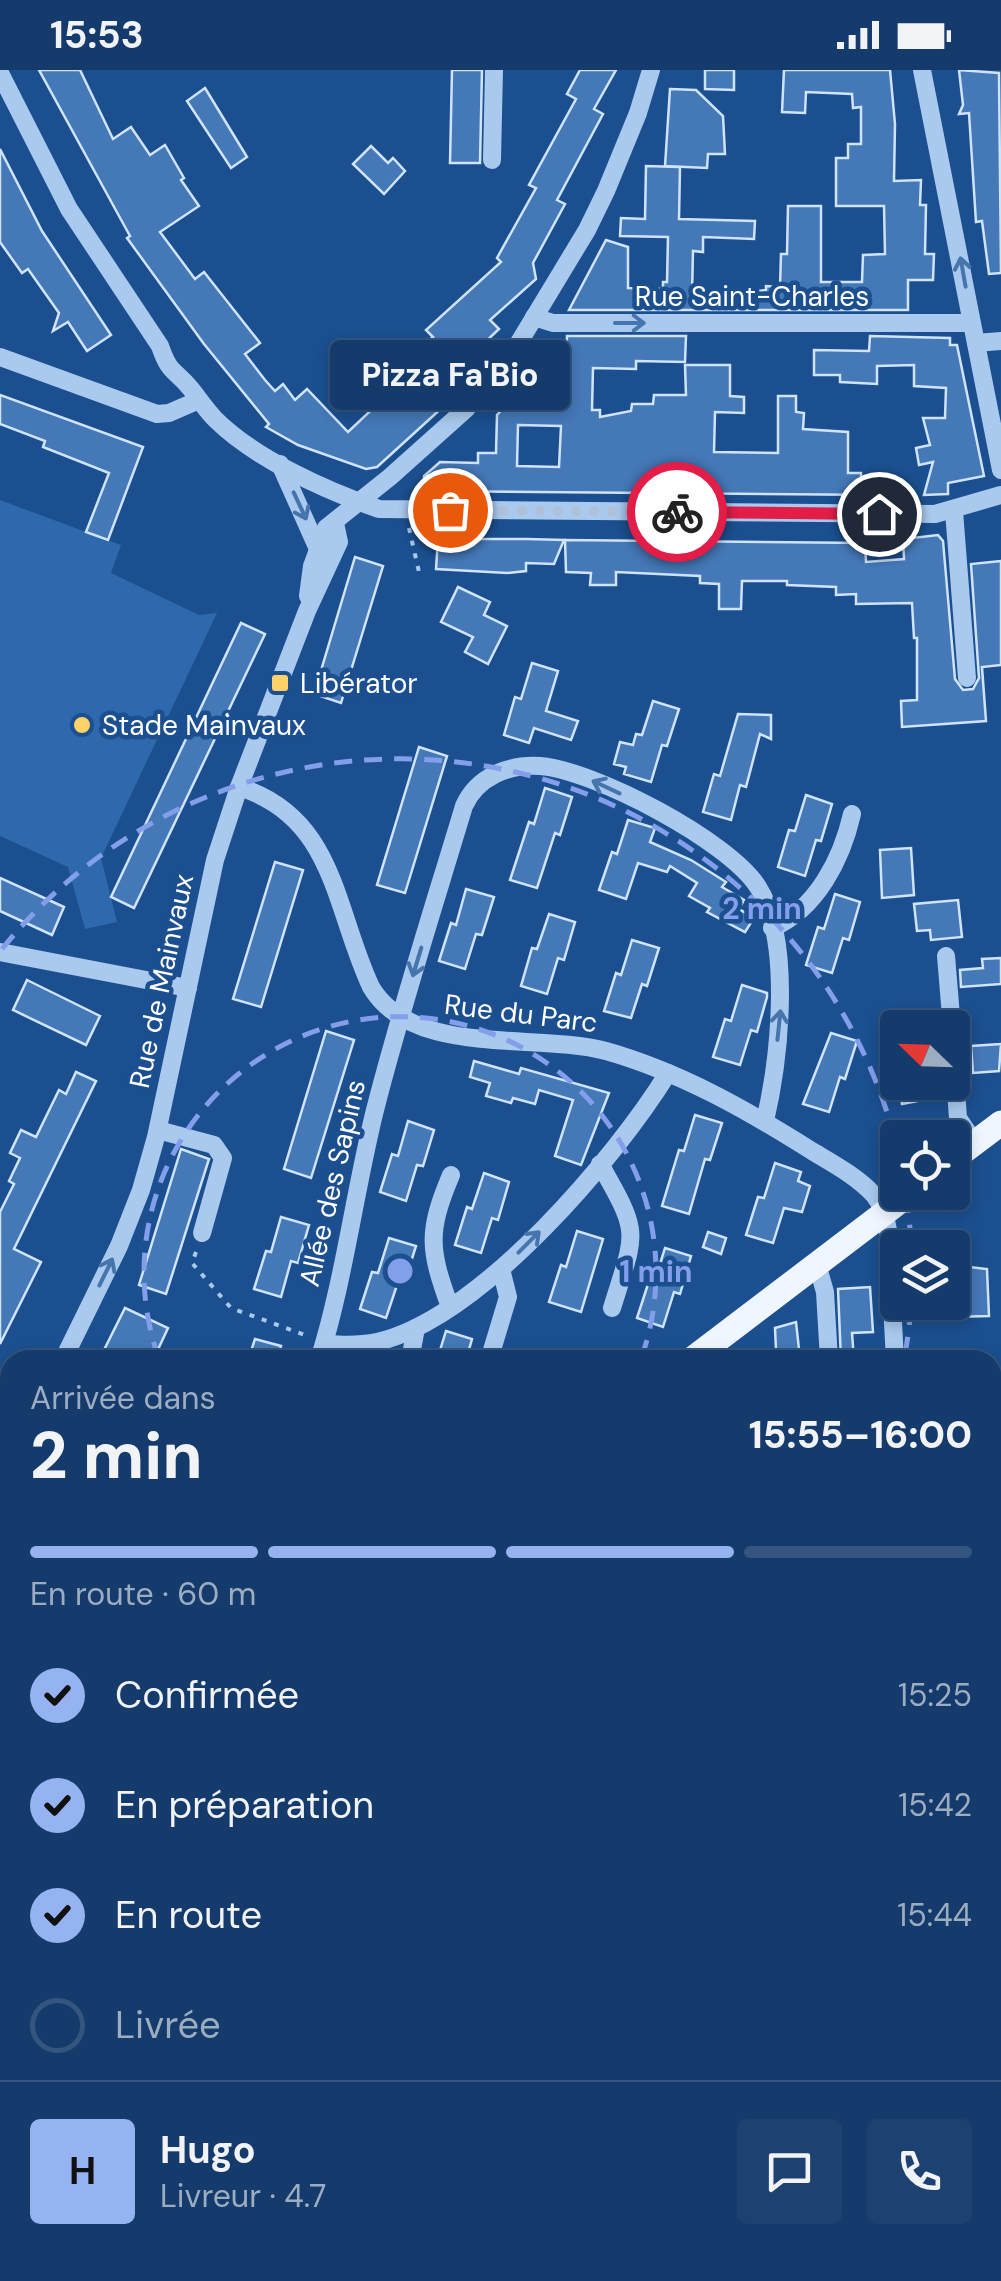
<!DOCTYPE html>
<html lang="fr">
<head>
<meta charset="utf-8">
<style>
  :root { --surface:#143b6b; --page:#1d4271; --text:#f1f3f6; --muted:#9dadc1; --line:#33557e; --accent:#95b2f1 }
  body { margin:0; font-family:"DM Sans",sans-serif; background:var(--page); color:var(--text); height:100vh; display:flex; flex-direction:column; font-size:38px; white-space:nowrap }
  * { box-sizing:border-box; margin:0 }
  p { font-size:32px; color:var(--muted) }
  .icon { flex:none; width:55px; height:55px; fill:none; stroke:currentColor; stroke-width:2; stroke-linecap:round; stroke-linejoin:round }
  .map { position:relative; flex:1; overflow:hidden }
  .side { position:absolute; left:0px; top:1280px; width:1002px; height:932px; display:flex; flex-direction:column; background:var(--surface); border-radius:30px 30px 0 0; box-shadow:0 5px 15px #0003,0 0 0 2px var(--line) }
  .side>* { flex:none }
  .needle { width:65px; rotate:293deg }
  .controls { position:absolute; left:880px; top:940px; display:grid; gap:20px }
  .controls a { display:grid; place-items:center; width:90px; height:90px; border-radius:10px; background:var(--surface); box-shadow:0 5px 15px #0003,0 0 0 2px var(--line); font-size:50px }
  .pin { position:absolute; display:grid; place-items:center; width:85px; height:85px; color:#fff; margin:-42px; border:5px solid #fff; border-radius:50%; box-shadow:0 2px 10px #0007 }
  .courier { position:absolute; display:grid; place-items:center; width:100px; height:100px; margin:-50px; border:8px solid #e11d48; border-radius:50%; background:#fff; color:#222; box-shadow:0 2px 12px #0007 }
  .bubble { position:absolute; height:70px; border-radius:10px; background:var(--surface); box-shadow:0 5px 15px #0003,0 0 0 2px var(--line); font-size:32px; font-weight:800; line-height:70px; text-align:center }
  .overview em { font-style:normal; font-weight:800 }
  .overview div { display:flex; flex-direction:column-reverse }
  .overview { display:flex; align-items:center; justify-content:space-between; height:170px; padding:0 30px }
  h1 { font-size:65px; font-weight:800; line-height:75px }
  .bar { display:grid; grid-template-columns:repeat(4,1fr); gap:15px 10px; align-content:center; height:120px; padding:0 30px }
  .bar i { height:12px; border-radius:8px; background:var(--line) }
  .bar .active { background:var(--accent) }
  .bar p { grid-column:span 4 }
  .line { display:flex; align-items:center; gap:25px; padding:0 30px; border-top:2px solid var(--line) }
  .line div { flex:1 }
  .round { display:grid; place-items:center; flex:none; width:105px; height:105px; border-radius:10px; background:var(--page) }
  ol { padding:0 30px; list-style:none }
  li { display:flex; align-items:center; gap:30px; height:110px }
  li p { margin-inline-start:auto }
  li .icon { padding:10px; border-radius:50%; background:var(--accent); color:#111; stroke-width:4 }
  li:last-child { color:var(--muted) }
  li i { width:55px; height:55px; border:5px solid var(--line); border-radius:50% }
  .status { display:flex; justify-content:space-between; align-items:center; height:70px; padding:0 50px; background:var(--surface); direction:ltr }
  .status svg { height:28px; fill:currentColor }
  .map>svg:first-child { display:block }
  .green { fill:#2e69ad }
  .water { fill:#3c6290; stroke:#9cc4f0; stroke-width:2.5 }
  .building { fill:#4478b7; stroke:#cfe3fa; stroke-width:2.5; fill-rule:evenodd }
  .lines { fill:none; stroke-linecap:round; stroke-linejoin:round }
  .path { stroke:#a9c9ee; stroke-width:4; stroke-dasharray:5 8; stroke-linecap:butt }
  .minor { stroke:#a9c9ee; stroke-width:18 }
  .major { stroke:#f0f6ff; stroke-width:25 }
  .oneway { stroke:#4674ac }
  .done { stroke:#afc1d8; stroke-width:10; stroke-dasharray:0 18 }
  .route { stroke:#e11d48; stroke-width:12 }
  .ring { fill:none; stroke:#839eea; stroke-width:5; stroke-dasharray:18 12 }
  .poi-dot { fill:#ffd166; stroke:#1b4f8f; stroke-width:4 }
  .labels { text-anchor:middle; stroke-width:9; stroke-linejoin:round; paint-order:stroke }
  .street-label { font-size:28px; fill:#fff; stroke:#1b4f8f }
  .poi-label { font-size:28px; fill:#fff; stroke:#1b4f8f; text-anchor:start }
  .centre { fill:#839eea; stroke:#1b4f8f; stroke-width:5 }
  .ring-label { font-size:30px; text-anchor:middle; font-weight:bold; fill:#839eea; stroke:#1b4f8f; stroke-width:9; stroke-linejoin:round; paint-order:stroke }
</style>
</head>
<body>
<div class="status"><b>15:53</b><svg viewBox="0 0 49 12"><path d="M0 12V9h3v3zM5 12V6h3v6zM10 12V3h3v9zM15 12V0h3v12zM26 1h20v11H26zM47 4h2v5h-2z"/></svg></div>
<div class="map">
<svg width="1001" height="2211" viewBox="0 0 1001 2211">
  <rect width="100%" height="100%" fill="#1b4f8f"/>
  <!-- green -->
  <g class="green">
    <path d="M0 430 121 475 111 503 199 545 217 543 101 788 117 852 85 859 68 797 0 766Z"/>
    <path d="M8 1440 10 1441V1604L0 1591V1457Z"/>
  </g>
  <!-- water -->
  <g class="water">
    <path d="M1001 1598V1853L992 1851V1604Z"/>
    <path d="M110 2202H347V2203L336 2211H99Z"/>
  </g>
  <!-- building -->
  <g class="building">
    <path d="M39 0H80L113 69 131 57 150 85 165 75 184 108 181 110 199 136 160 162 195 209 204 202 260 273 245 284 265 310 275 321 283 314 295 330 307 319 348 362 382 330 343 287 359 272 402 320 438 287 426 273 433 267 426 260 501 192 497 188 536 118 529 115 576 29 567 24 580 0H616L594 39 603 44 557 130 565 134 533 193 536 209 490 250 499 259 460 296 470 306 454 322 456 325 377 397 366 399 298 375 266 357 269 354 204 274 127 168 130 166Z"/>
    <path d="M452 0H482L480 93H450Z"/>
    <path d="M705 0H734V20L705 19Z"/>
    <path d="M784 0H890L895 54 894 111 921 110 920 135H926L925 184H934L933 210H908V240H569L606 170 628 177V218L663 219V212H667L668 167 620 166 621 148 645 149 646 96 680 97 679 149 755 151 754 169 703 167V182L693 181 692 225 750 226V222L766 220V216L780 217 781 184H787L788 136H821V212H862L863 185 885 184 884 136H836V88H848V74H861V37L853 38 852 24 806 22 805 43 782 42Z"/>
    <path d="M959 0 999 3 1001 203 989 204 982 151 976 152 969 43 959 44 963 35Z"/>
    <path d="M205 18 247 87 231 98 187 31Z"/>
    <path d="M670 19 696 20 723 46 725 84H708L707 98 665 96Z"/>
    <path d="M371 76 388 93 393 88 405 101 384 124 353 94Z"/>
    <path d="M0 79 42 161 111 265 87 281 68 252 53 261 59 243 28 199 22 203 0 172Z"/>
    <path d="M567 266H686L685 292 636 291V299L593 298 592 340H600V347L631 341 632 334H653L654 325H686L685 295H730V326L744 327V343L715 342 714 382 778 383V326H796V342L804 343 803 359 848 362V403H861V408H885V425L424 421V406L440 392 478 393V383H496L497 345 510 331V326H524L527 304 533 294H566ZM518 355 561 356 559 397 517 396Z"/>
    <path d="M870 266 950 268V275H957L984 406 948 413V424L924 425 933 392 919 395 916 378 930 375 923 348H945L946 318 914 316V295L877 296V314L840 312V305H814V280L869 281Z"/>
    <path d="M0 325 143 377 108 470 86 462 109 403 43 377 45 371 0 354Z"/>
    <path d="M938 465 943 471 955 609 963 620 973 619 979 608 971 494 1001 491V595L982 597 986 651 902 657 901 631 917 630V568H914L912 533 856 534V524L836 525V517L787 515V511H742L741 539H719V514L700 513V506L616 502V515H590L591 503 566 502 565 470 865 473 866 492 904 489 903 469Z"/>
    <path d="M438 469H527L564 470 554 494 526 493V501L507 503 436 499Z"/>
    <path d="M355 487 383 496 341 633 314 624Z"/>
    <path d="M458 517 490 532 484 545 507 556 488 594 465 582 473 567 441 552Z"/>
    <path d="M241 553 265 564 134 838 111 827Z"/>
    <path d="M532 593 558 601 546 641 578 651 571 670 534 658 529 673 504 665 515 627 521 629Z"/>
    <path d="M653 631 679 639 667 676 662 675 651 712 624 704 626 697 614 694 620 672 633 675 636 664 642 665Z"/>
    <path d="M738 644 771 645V669L760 664 746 717 740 715 731 750 703 742 714 704 720 706Z"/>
    <path d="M419 677 447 686 405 823 377 815Z"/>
    <path d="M545 718 572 727 560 765 555 763 537 818 510 810 529 752 534 754Z"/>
    <path d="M806 725 832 734 821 771 816 770 805 806 778 797 789 760 795 761Z"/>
    <path d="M628 750 655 758 650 772 691 790 726 812 722 817 744 830 739 839 754 848 745 862 707 842 710 838 689 826 697 813 670 796 667 802 638 793 626 829 599 820 612 782 617 784Z"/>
    <path d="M911 778 914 825 882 828 880 780Z"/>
    <path d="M275 792 303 800 261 937 233 929Z"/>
    <path d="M0 808 64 837 52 865 0 841Z"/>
    <path d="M466 819 494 827 482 865 476 864 465 899 439 891 451 853 456 855Z"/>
    <path d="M835 824 860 832 849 870 843 868 832 903 806 895 818 857 824 859Z"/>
    <path d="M958 830 962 867 931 870 930 860 917 861 914 834Z"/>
    <path d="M549 844 575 852 564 890 558 888 547 924 521 916 532 878 537 879Z"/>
    <path d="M632 870 659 878 647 916 642 914 631 948 604 941 616 903 621 905Z"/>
    <path d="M1001 888V914L961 917 960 900 983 898 982 889Z"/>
    <path d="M27 910 100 946 86 975 13 940Z"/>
    <path d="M742 915 767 923V927L757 962 751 960 740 995 713 987 725 949 731 951Z"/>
    <path d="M326 961 354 970 311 1108 284 1099Z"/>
    <path d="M831 963 857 971 845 1009 840 1007 829 1042 803 1034Z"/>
    <path d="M1001 974 999 1001 973 1003 971 976Z"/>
    <path d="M474 991 519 1004 521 998 609 1023 581 1095 555 1086 573 1030 539 1020 535 1034 513 1028 511 1033 486 1026 490 1013 470 1007Z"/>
    <path d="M76 1002 96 1011 14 1179 41 1192 0 1274V1142L14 1114 9 1111 20 1088 10 1083 21 1060 36 1067 59 1020 66 1024Z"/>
    <path d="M899 1012H930L933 1028 902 1034Z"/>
    <path d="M695 1045 722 1053 710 1090 705 1089 689 1144 662 1136 679 1080 684 1081Z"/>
    <path d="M408 1051 434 1060 423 1096 417 1095 406 1131 380 1122 392 1084 398 1086Z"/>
    <path d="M181 1079 209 1089 166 1224 139 1215Z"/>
    <path d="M775 1093 801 1102 798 1111 810 1116 802 1142 784 1138 773 1173 746 1165 758 1127 764 1128Z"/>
    <path d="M484 1103 509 1112 498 1150 492 1148 481 1183 455 1175 467 1137 472 1139Z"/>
    <path d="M281 1147 309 1155 298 1193 291 1191 281 1227 254 1219 266 1181 271 1182Z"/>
    <path d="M577 1161 603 1169 581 1242 549 1232 561 1195 566 1197Z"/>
    <path d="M708 1162 726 1168 721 1184 703 1177Z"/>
    <path d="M389 1168 416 1176 404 1214 398 1212 386 1248 360 1239 372 1202 378 1203Z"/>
    <path d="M665 1178 691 1186 680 1224 674 1222 663 1257 637 1248 649 1211 654 1213Z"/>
    <path d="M952 1195 987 1199 989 1246 952 1247Z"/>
    <path d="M870 1217 873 1262 852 1263 854 1290H841L838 1219Z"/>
    <path d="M125 1238 168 1258 153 1290H99Z"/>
    <path d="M796 1252 799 1279 776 1280 775 1258Z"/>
    <path d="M446 1261 472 1269 466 1290H437Z"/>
    <path d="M255 1269 281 1276 277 1290H248Z"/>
  </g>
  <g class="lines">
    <!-- path -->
    <g class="path">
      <path d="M409 458 419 502"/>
      <path d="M196 1182 192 1193 231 1238 305 1265"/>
      <path d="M0 1518 10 1501"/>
      <path d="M0 1560 10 1572"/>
      <path d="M992 1568 1001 1562"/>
      <path d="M992 1864 1001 1862"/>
      <path d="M0 1921 10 1936"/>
      <path d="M0 2151 10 2143"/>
      <path d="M0 2188 10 2182"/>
      <path d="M42 2202 49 2211"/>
      <path d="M0 2206 10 2197"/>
      <path d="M90 2211 101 2202"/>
    </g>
    <!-- minor -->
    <g class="minor">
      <path d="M922 0 1001 400"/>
      <path d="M0 3 69 139 160 276C170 305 174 298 191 319 199 329 206 340 215 349 255 389 327 421 379 439L935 444 1001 425"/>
      <path d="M492 90 494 0"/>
      <path d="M534 247 553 253H971"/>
      <path d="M976 273 1001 271"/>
      <path d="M0 287 157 344 169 343 199 330"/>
      <path d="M280 394 318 479"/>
      <path d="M954 441 967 608"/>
      <path d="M308 526 312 496 326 458 390 407 466 339 515 279 587 160 606 121 638 43 651 0"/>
      <path d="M239 717C335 747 334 838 371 917 413 988 535 962 606 981 680 1002 747 1040 812 1081 832 1093 858 1107 874 1125 883 1136 886 1147 888 1160L895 1290"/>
      <path d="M772 858C817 839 842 788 852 744"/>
      <path d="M0 882 188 918"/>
      <path d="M946 886 952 958"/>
      <path d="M952 969 958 1048 975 1073"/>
      <path d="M158 1060 214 1075 223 1088 202 1163"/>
      <path d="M600 1094C641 1166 636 1160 612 1238"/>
      <path d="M817 1194 825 1222 829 1290"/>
      <path d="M450 1237C429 1179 427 1162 451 1105"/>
      <path d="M324 1274C345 1275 364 1276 385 1270 485 1241 614 1090 668 1003"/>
      <path d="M63 1290 119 1176 141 1120 156 1067 215 790 239 717 307 541 339 472 335 453"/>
      <path d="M319 1290C344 1210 354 1126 374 1044 400 941 433 839 464 736 477 707 508 694 540 696 594 700 729 771 758 817 793 872 779 991 765 1051"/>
      <path d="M410 1290 416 1258"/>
      <path d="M489 1290 508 1227 501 1199"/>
      <path d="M0 1419 10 1399"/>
      <path d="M0 2104 10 2097"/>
    </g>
    <!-- major -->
    <g class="major">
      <path d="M952 1090 1001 1053"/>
      <path d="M691 1290 912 1122"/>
      <path d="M0 1791H10"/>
      <path d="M0 1816 10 1808"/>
    </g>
  </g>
  <!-- one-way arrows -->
  <defs><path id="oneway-shaft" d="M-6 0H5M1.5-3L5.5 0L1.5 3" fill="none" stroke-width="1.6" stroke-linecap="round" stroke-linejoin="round" transform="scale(2.5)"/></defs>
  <g class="oneway">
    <use href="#oneway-shaft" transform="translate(963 202) rotate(-100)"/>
    <use href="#oneway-shaft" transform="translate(630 253)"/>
    <use href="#oneway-shaft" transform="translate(300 436) rotate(65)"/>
    <use href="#oneway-shaft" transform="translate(606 717) rotate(-155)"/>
    <use href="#oneway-shaft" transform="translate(417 892) rotate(107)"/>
    <use href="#oneway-shaft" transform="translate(779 955) rotate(-84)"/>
    <use href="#oneway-shaft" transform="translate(529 1172) rotate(-45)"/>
    <use href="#oneway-shaft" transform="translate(106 1202) rotate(-64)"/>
  </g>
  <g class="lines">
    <!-- done -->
    <path class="done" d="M450 440 677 442"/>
    <!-- route -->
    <path class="route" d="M677 442 879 444"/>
  </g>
  <!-- distance rings -->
  <g class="ring">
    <path d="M159 1289A256 256 0 1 1 641 1289"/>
    <path d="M911 1237A512 512 0 0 1 904 1290M2 879A512 512 0 0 1 897 1077M906 1125A512 512 0 0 1 911 1174"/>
  </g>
  <!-- markers -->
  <g class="poi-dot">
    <rect x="270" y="603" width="20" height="20" rx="5"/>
    <circle cx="82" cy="655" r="10"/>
  </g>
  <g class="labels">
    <!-- street labels -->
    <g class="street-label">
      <text x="752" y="236">Rue Saint-Charles</text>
      <text transform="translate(161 911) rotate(-78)" y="10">Rue de Mainvaux</text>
      <text transform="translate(521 943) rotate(7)" y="10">Rue du Parc</text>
      <text transform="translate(332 1113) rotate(-77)" y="10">Allée des Sapins</text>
    </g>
    <!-- poi labels -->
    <g class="poi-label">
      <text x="300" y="623">Libérator</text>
      <text x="102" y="665">Stade Mainvaux</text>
    </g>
  </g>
  <circle cx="400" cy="1201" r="15" class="centre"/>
  <g class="ring-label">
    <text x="762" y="849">2 min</text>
    <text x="656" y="1212">1 min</text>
  </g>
</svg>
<div class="controls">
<a><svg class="needle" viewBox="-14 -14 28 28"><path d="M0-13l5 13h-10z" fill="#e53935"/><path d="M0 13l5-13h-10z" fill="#9dadc1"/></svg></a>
<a><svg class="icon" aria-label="locate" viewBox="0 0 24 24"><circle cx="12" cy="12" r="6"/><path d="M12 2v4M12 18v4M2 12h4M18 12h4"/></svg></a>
<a><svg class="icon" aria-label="layers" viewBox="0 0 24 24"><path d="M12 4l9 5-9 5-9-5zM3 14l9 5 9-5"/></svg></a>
</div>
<div class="pin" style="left:450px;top:440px;background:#ea580c"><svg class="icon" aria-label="bag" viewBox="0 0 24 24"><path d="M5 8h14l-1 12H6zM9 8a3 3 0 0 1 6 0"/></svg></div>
<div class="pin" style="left:879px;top:444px;background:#1f2937"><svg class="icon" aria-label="home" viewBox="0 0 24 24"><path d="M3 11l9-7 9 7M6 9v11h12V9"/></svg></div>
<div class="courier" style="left:677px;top:442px"><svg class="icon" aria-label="bike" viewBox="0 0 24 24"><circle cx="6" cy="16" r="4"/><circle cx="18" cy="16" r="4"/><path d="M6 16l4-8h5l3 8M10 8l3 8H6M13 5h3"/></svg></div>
<div class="bubble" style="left:330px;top:270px;width:240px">Pizza Fa'Bio</div>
<section class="side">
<div class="overview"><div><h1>2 min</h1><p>Arrivée dans</p></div><em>15:55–16:00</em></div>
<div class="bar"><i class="active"></i><i class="active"></i><i class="active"></i><i></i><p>En route · 60 m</p></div>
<ol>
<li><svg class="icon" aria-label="check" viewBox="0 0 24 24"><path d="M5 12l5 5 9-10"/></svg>Confirmée<p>15:25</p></li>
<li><svg class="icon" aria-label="check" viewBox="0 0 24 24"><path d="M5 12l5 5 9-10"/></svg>En préparation<p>15:42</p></li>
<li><svg class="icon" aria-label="check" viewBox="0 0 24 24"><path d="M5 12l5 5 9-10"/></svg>En route<p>15:44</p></li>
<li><i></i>Livrée</li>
</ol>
<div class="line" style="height:180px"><b class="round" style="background:var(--accent);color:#111">H</b><div><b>Hugo</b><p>Livreur · 4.7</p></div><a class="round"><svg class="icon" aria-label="chat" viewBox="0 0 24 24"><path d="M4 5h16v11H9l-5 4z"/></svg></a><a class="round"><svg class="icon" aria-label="phone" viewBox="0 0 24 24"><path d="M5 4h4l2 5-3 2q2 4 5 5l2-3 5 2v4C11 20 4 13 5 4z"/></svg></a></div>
</section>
</div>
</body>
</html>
